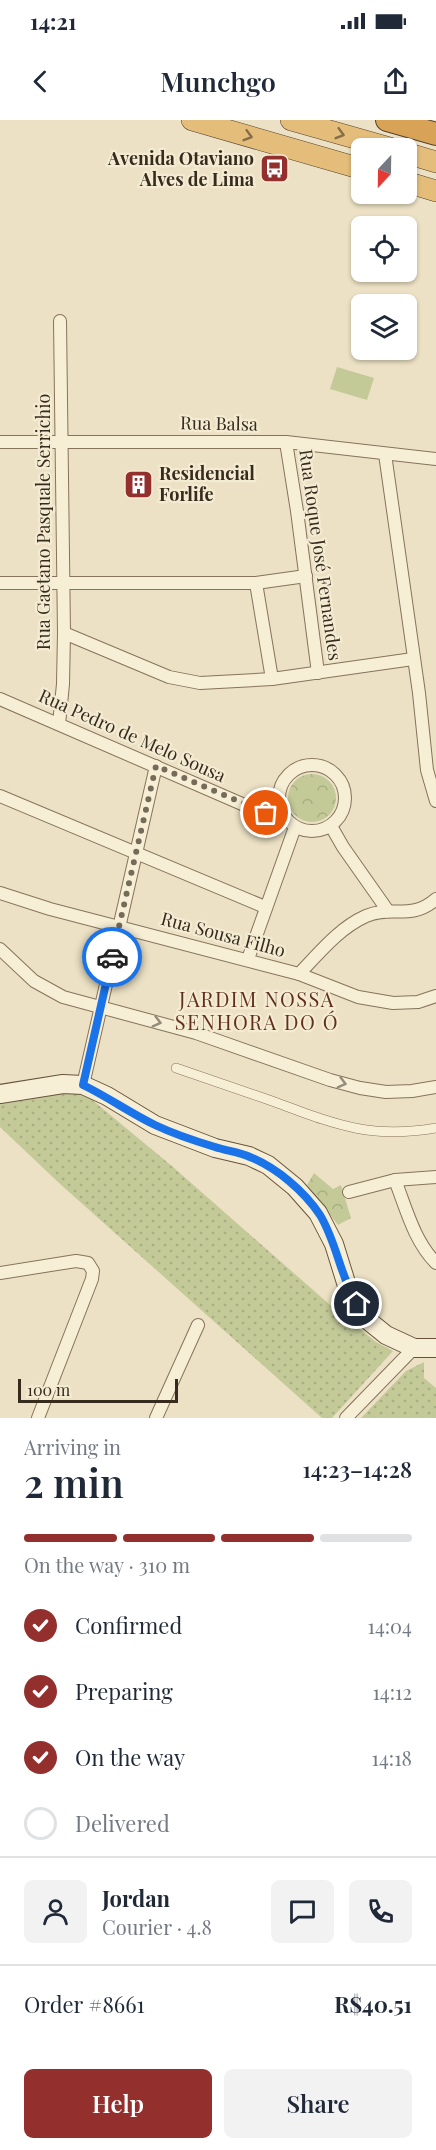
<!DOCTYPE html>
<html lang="en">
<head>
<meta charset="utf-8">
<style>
  :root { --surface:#fff; --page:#f2f2f3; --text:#1f2937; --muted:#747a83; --line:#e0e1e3; --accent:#932f2d }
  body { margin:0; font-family:"Playfair Display",serif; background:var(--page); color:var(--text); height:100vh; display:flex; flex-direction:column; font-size:22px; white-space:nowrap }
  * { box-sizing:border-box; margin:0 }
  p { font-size:20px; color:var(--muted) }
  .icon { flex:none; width:33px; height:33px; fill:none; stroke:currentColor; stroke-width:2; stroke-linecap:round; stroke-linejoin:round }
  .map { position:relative; height:1298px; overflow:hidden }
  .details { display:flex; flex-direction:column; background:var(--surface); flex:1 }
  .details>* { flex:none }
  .needle { width:39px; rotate:202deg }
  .fabs { position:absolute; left:351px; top:18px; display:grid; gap:12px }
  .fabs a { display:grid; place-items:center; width:66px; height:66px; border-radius:9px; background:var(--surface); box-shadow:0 2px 4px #0004; font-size:30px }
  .scale { position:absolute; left:18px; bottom:15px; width:160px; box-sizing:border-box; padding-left:6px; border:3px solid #372b1e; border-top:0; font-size:16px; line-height:21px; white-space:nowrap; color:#372b1e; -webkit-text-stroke:4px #f4ebd3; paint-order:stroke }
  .pin { position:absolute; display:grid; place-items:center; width:51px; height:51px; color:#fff; margin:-26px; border:3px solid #fff; border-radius:50%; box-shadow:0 2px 6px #0007 }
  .courier { position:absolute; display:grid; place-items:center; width:60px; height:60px; margin:-30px; border:4px solid #1a73e8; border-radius:50%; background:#fff; color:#222; box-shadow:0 2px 8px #0007 }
  .overview em { font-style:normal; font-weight:600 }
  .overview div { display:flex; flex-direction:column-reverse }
  .overview { display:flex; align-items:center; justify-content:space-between; height:102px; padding:0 24px }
  h1 { font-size:39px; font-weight:600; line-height:45px }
  .bar { display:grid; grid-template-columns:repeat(4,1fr); gap:9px 6px; align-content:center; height:72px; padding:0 24px }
  .bar i { height:8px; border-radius:4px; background:var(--line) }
  .bar .active { background:var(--accent) }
  .bar p { grid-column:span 4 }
  .line { display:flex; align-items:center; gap:15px; padding:0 24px; border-top:2px solid var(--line) }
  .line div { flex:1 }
  .round { display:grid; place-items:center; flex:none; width:63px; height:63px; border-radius:9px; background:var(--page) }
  ol { padding:0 24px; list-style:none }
  li { display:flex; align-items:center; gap:18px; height:66px }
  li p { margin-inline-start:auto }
  li .icon { padding:6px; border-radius:50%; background:var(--accent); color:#fff; stroke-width:4 }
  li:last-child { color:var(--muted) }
  li i { width:33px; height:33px; border:3px solid var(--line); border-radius:50% }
  .primary-button { display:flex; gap:12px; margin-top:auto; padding:12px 24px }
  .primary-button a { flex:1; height:69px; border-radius:9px; background:var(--accent); color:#fff; font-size:24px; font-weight:600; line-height:69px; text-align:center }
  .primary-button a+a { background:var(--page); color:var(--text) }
  .status { display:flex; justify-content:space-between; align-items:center; height:42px; padding:0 30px; background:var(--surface); direction:ltr }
  .status svg { height:16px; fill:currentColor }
  header { display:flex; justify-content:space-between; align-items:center; height:78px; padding:0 24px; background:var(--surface); font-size:27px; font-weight:600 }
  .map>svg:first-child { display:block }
  .grass { fill:url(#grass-dots) }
  .forest { fill:url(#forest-crowns) }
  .pitch { fill:#c3ca98 }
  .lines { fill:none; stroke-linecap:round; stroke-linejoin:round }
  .pedestrian-casing { stroke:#86735b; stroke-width:10 }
  .minor-casing { stroke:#86735b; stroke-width:14 }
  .secondary-casing { stroke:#68543e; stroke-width:20 }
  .trunk-casing { stroke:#54412f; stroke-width:22 }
  .motorway-casing { stroke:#54412f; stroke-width:24 }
  .pedestrian { stroke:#f7eed6; stroke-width:9 }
  .minor { stroke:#f7eed6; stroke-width:12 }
  .secondary { stroke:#f7eed6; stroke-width:18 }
  .trunk { stroke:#e4bd7a; stroke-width:21 }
  .motorway { stroke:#d9a357; stroke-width:22 }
  .oneway { stroke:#856d47 }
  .oneway2 { stroke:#978c7a }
  .done { stroke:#766b58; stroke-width:6; stroke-dasharray:0 10.8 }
  .route { stroke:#1a73e8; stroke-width:8 }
  .labels { text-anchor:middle; stroke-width:4.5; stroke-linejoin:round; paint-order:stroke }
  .poi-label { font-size:18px; font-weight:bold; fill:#372b1e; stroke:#f4ebd3; text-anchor:end }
  .street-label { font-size:18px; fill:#372b1e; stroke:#f4ebd3 }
  .neighbourhood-label { font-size:20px; letter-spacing:1.5px; fill:#622f1f; stroke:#f4ebd3 }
</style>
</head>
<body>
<div class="status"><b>14:21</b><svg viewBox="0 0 49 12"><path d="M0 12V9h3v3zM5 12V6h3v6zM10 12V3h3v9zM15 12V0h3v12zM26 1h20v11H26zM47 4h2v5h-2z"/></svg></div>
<header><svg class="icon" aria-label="back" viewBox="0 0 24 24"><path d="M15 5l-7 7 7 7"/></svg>Munchgo<svg class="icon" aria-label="share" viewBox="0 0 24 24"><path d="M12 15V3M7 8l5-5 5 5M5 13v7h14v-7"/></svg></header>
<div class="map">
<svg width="436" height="1298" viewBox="0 0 436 1298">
  <defs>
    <pattern id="grass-dots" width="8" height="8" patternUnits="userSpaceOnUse" patternTransform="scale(1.5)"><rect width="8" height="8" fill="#c3ca98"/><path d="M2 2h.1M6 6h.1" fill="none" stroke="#a8ae83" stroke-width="1.8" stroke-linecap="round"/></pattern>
    <pattern id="forest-crowns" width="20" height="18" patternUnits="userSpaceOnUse" patternTransform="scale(1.5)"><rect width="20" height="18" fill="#c3ca98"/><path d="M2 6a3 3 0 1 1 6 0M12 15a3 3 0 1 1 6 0" fill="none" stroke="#a8ae83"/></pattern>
  </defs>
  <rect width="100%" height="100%" fill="#ece1c4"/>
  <!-- grass -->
  <g class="grass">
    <path d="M62 972 85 974 173 1047 329 1184 376 1222 393 1231 332 1298H322L59 1063 0 1007V982Z"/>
    <path d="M424 1242V1258L436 1268V1298H361L406 1251Z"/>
  </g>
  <!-- forest -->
  <g class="forest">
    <circle cx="312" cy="678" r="24"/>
    <path d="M314 1053 333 1069 341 1065 351 1098 338 1105 307 1065Z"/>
  </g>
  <!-- pitch -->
  <path class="pitch" d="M337 247 374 258 367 280 330 269Z"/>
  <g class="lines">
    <defs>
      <path id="pedestrian" d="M176 948C208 959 240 970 272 981 332 1003 369 1020 436 1008"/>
      <g id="minor">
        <path d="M0 322H286L436 339"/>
        <path d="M286 322 297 391 318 553"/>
        <path d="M385 334 419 573 427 650 436 681"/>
        <path d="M0 463H256L306 456"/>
        <path d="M256 463 272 559"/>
        <path d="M64 513 169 557 200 563 272 559 413 539"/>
        <path d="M0 579 249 687 284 697"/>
        <path d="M59 604 63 564 64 513 60 201"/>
        <circle cx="312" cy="678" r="33"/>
        <path d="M0 676 265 787"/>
        <path d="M331 706 343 727 388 791"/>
        <path d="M0 773 50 789 299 854 358 877 393 883 418 882 436 876"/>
        <path d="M0 829 34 861 63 877 196 913 330 960 360 968 386 972 412 971 436 967"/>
        <path d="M248 839 295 707"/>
        <path d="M299 854C319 833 339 808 366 796 392 785 411 801 436 779"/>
        <path d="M83 965 156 646"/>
        <path d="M395 1060C406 1088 414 1121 436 1143"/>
        <path d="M349 1072 395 1060 436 1057"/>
        <path d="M0 1153 76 1141 88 1143 93 1151 92 1159 38 1298"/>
        <path d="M156 1298 198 1205"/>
        <path d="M346 1298 414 1228"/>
      </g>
      <path id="secondary" d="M0 974 63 964 83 965 107 976 155 1005 215 1028 249 1036 268 1045 295 1067 318 1093 334 1124 348 1169 365 1198 386 1215 414 1228H436"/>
      <g id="trunk">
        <path d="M192 0 362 49"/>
        <path d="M291 0 390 28"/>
        <path d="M406 33 436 42"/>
        <path d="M406 62 436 71"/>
      </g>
      <path id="motorway" d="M387 0 436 14"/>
    </defs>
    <!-- pedestrian casing -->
    <use href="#pedestrian" class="pedestrian-casing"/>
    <!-- minor casing -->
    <use href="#minor" class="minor-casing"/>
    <!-- secondary casing -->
    <use href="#secondary" class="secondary-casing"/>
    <!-- trunk casing -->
    <use href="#trunk" class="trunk-casing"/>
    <!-- motorway casing -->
    <use href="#motorway" class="motorway-casing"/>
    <!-- pedestrian -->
    <use href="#pedestrian" class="pedestrian"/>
    <!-- minor -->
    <use href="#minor" class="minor"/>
    <!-- secondary -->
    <use href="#secondary" class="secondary"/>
    <!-- trunk -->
    <use href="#trunk" class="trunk"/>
    <!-- motorway -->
    <use href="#motorway" class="motorway"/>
  </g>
  <!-- one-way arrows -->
  <defs><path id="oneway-chevron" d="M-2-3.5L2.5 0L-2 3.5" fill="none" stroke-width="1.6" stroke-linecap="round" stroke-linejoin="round" transform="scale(1.5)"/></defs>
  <g class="oneway">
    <use href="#oneway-chevron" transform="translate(340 14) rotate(16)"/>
    <use href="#oneway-chevron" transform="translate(248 16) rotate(16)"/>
  </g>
  <g class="oneway2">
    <use href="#oneway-chevron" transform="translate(157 902) rotate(15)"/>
    <use href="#oneway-chevron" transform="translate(342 963) rotate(15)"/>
  </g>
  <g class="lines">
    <!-- done -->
    <path class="done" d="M112 837 156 646 266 693"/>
    <!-- route -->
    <path class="route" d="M112 837 83 965C108 977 130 993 155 1005 174 1014 195 1021 215 1027 227 1031 239 1032 250 1037 277 1048 304 1071 320 1095 337 1123 340 1156 357 1184"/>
  </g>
  <!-- icons -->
  <defs>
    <symbol id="bus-square" viewBox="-11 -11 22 22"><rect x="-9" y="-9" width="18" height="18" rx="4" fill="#932f2d" stroke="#f4ebd3"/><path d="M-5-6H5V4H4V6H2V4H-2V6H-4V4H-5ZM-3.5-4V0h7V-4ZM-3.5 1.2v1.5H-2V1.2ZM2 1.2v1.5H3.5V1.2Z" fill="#fff"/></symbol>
    <symbol id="building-square" viewBox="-11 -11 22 22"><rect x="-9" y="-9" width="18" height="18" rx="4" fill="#932f2d" stroke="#f4ebd3"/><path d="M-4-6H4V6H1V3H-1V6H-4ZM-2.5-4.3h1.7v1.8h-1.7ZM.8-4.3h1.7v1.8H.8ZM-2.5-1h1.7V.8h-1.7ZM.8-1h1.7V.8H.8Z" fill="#fff"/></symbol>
  </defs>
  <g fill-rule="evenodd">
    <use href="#bus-square" x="258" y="32" width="33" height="33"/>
    <use href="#building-square" x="122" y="348" width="33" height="33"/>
  </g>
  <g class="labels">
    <!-- poi labels -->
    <g class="poi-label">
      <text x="254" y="45">Avenida Otaviano<tspan x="254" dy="21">Alves de Lima</tspan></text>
      <text x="159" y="360" text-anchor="start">Residencial<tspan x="159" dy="21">Forlife</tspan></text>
    </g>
    <!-- street labels -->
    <g class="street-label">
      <text transform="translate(219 304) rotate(1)" y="6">Rua Balsa</text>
      <text transform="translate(44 402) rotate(-90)" y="6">Rua Gaetano Pasquale Serrichio</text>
      <text transform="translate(320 435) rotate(82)" y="6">Rua Roque José Fernandes</text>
      <text transform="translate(132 616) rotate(24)" y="6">Rua Pedro de Melo Sousa</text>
      <text transform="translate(223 815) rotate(15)" y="6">Rua Sousa Filho</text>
    </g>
    <!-- neighbourhood labels -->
    <g class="neighbourhood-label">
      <text x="257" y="887">JARDIM NOSSA<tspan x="257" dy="23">SENHORA DO Ó</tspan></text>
    </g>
  </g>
</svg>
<div class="fabs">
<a><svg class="needle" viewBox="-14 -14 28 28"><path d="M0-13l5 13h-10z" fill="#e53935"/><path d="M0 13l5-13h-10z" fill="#747a83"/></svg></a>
<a><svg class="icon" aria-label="locate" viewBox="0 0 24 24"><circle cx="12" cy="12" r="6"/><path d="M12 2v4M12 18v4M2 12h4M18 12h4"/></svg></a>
<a><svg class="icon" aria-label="layers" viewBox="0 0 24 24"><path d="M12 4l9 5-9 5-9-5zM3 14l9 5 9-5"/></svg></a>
</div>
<div class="scale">100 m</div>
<div class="pin" style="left:266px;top:693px;background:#ea580c"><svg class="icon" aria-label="bag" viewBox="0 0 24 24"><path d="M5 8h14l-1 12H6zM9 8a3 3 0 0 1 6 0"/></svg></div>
<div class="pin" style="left:357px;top:1184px;background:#1f2937"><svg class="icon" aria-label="home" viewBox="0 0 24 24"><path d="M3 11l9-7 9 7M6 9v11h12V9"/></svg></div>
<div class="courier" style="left:112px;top:837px"><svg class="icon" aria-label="car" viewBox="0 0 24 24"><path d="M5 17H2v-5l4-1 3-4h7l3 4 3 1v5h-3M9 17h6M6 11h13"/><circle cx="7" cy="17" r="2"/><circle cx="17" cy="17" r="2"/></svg></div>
</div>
<section class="details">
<div class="overview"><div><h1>2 min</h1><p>Arriving in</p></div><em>14:23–14:28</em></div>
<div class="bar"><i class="active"></i><i class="active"></i><i class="active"></i><i></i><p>On the way · 310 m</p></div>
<ol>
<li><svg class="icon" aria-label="check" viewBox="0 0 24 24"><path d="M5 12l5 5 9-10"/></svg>Confirmed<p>14:04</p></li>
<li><svg class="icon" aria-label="check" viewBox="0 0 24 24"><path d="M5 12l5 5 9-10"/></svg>Preparing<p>14:12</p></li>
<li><svg class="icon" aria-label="check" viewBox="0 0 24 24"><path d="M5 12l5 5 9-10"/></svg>On the way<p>14:18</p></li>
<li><i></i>Delivered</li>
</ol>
<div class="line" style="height:108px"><a class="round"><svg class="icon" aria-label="person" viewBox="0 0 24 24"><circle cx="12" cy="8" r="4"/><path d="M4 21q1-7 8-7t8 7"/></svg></a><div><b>Jordan</b><p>Courier · 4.8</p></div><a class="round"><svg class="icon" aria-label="chat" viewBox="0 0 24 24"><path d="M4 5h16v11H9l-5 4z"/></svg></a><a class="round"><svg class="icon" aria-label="phone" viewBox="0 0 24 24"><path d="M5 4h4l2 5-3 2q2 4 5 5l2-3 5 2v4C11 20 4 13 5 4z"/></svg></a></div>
<div class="line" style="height:78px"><div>Order #8661</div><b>R$40.51</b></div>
<div class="primary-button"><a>Help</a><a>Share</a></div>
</section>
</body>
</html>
